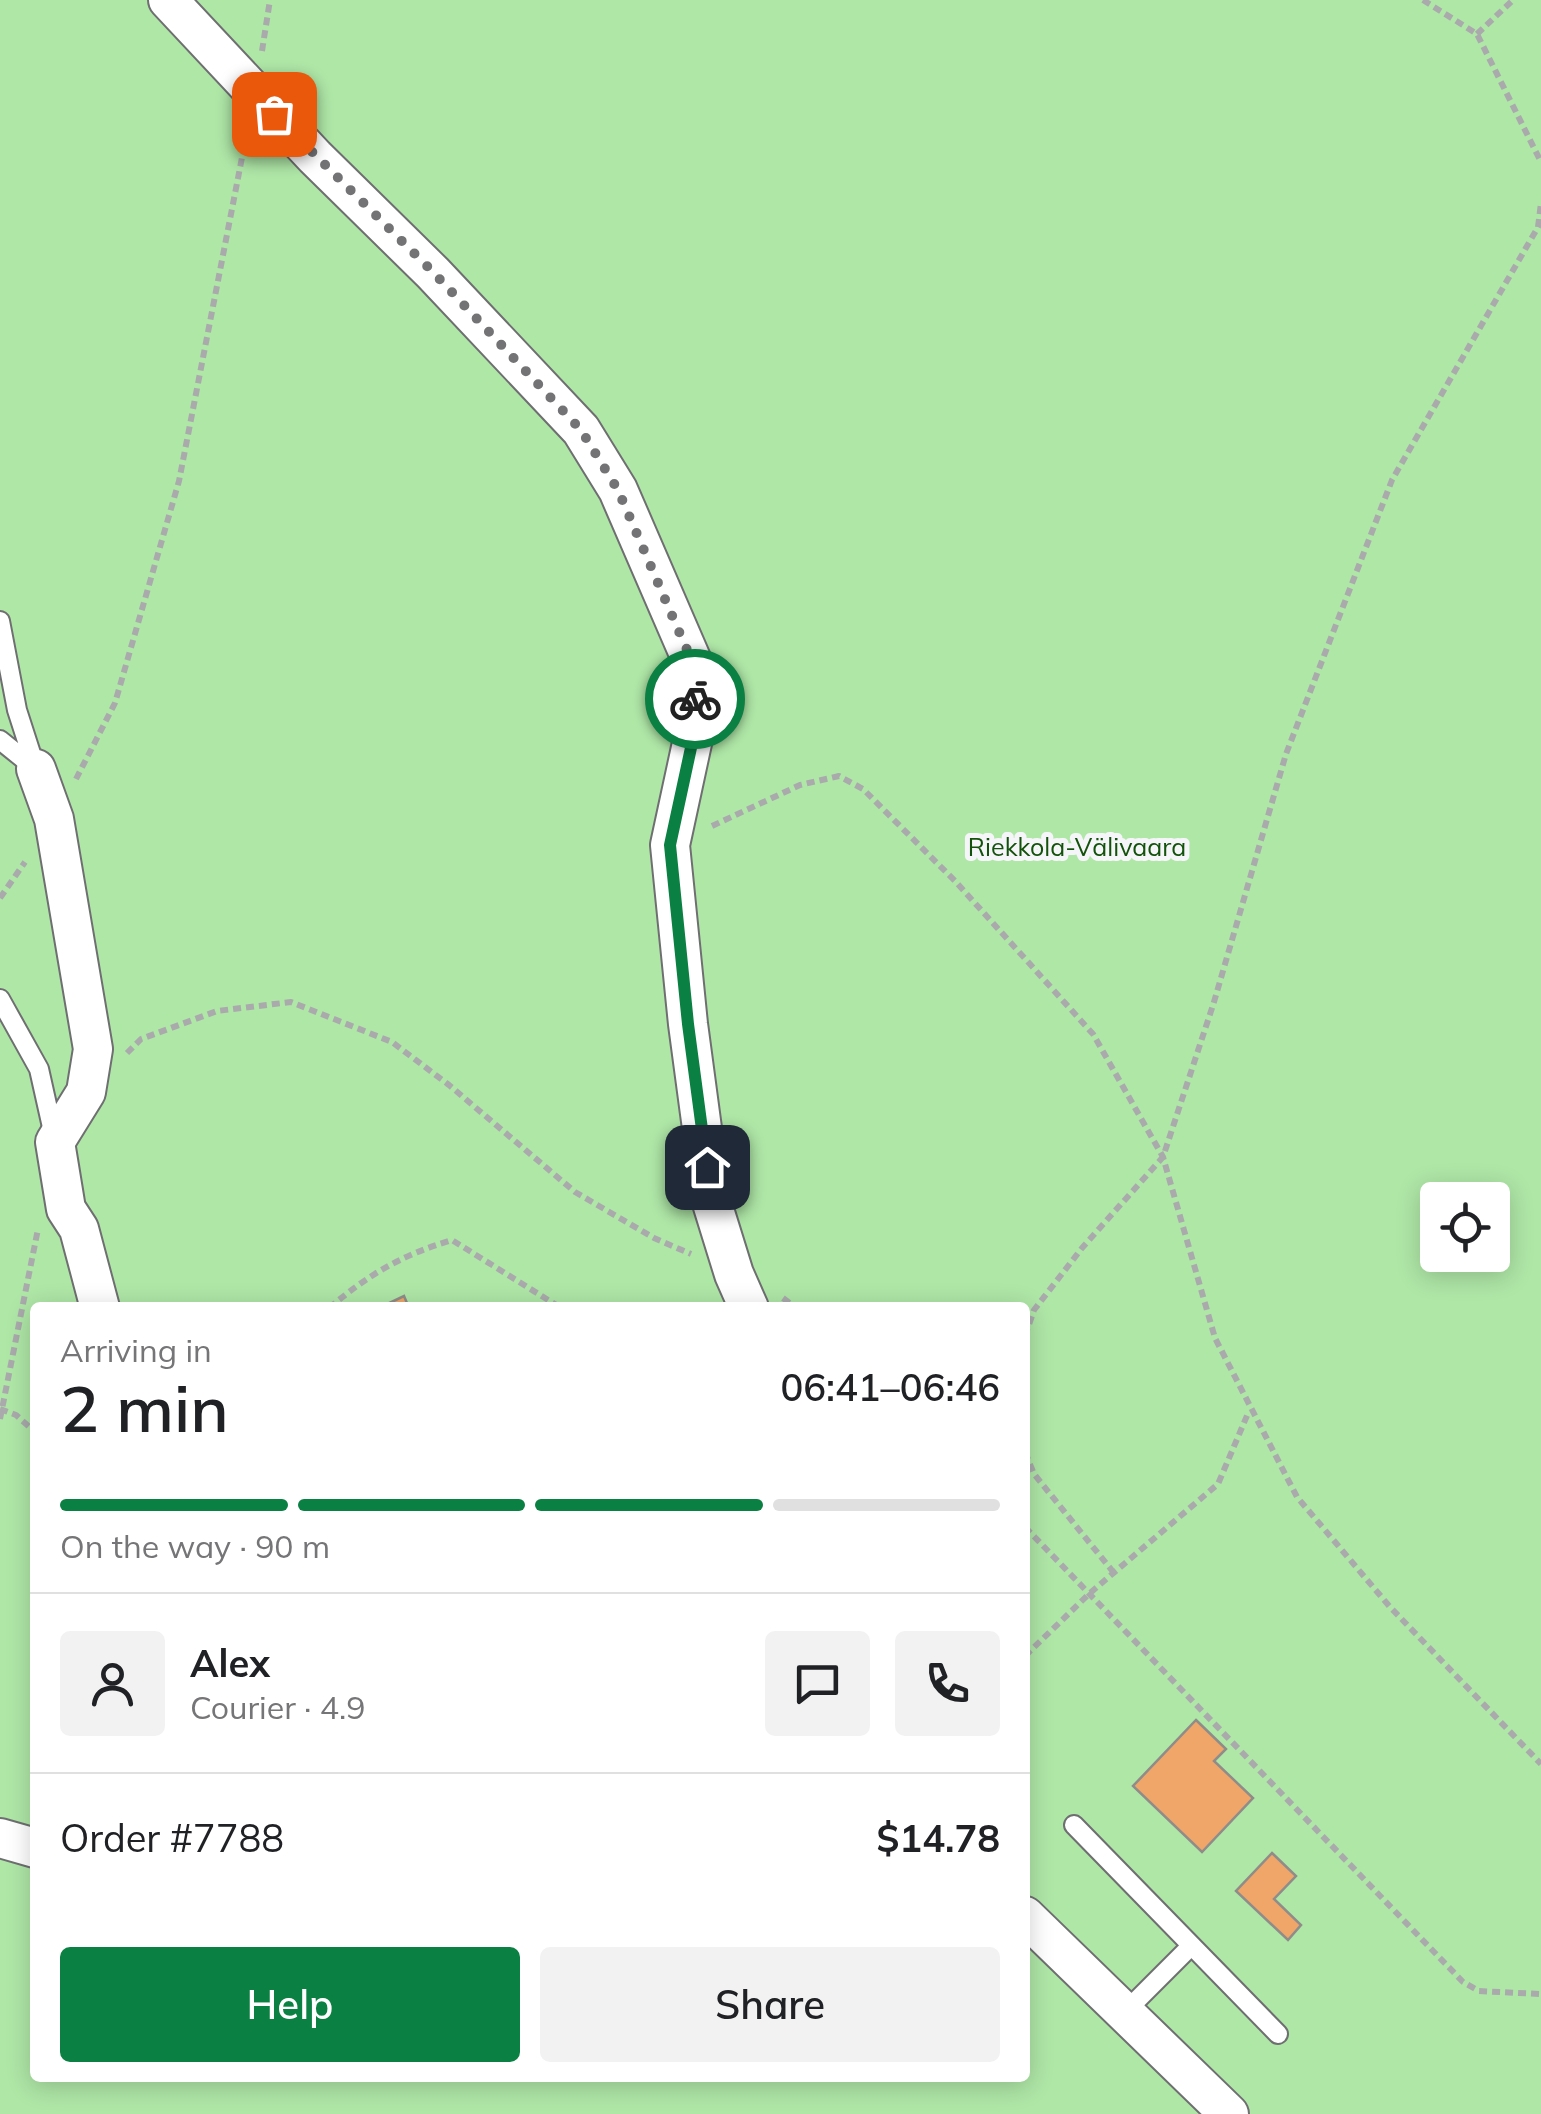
<!DOCTYPE html>
<html lang="en">
<head>
<meta charset="utf-8">
<style>
  :root { --surface:#fff; --page:#f2f2f2; --text:#202124; --muted:#757577; --line:#e0e0e0; --accent:#0b8043 }
  body { margin:0; font-family:Mulish,sans-serif; background:var(--page); color:var(--text); height:100vh; display:flex; flex-direction:column; font-size:38px; white-space:nowrap }
  * { box-sizing:border-box; margin:0 }
  p { font-size:32px; color:var(--muted) }
  .icon { flex:none; width:55px; height:55px; fill:none; stroke:currentColor; stroke-width:2; stroke-linecap:round; stroke-linejoin:round }
  .map { position:relative; flex:1; overflow:hidden }
  .side { position:absolute; left:30px; top:1302px; width:1000px; height:780px; display:flex; flex-direction:column; background:var(--surface); border-radius:10px; box-shadow:0 5px 25px #0003 }
  .side>* { flex:none }
  .controls { position:absolute; left:1420px; top:1182px; display:grid; gap:20px }
  .controls a { display:grid; place-items:center; width:90px; height:90px; border-radius:10px; background:var(--surface); box-shadow:0 5px 25px #0003; font-size:50px }
  .pin { position:absolute; display:grid; place-items:center; width:85px; height:85px; color:#fff; margin:-42px; border-radius:20px; box-shadow:0 5px 15px #0006 }
  .courier { position:absolute; display:grid; place-items:center; width:100px; height:100px; margin:-50px; border:8px solid #0b8043; border-radius:50%; background:#fff; color:#222; box-shadow:0 2px 12px #0007 }
  .headline em { font-style:normal; font-weight:600 }
  .headline div { display:flex; flex-direction:column-reverse }
  .headline { display:flex; align-items:center; justify-content:space-between; height:170px; padding:0 30px }
  h1 { font-size:65px; font-weight:600; line-height:75px }
  .bar { display:grid; grid-template-columns:repeat(4,1fr); gap:15px 10px; align-content:center; height:120px; padding:0 30px }
  .bar i { height:12px; border-radius:8px; background:var(--line) }
  .bar .active { background:var(--accent) }
  .bar p { grid-column:span 4 }
  .line { display:flex; align-items:center; gap:25px; padding:0 30px; border-top:2px solid var(--line) }
  .line div { flex:1 }
  .round { display:grid; place-items:center; flex:none; width:105px; height:105px; border-radius:10px; background:var(--page) }
  .primary-button { display:flex; gap:20px; margin-top:auto; padding:20px 30px }
  .primary-button a { flex:1; height:115px; border-radius:10px; background:var(--accent); color:#fff; font-size:40px; font-weight:600; line-height:115px; text-align:center }
  .primary-button a+a { background:var(--page); color:var(--text) }
  .map>svg:first-child { display:block }
  .green { fill:#afe7a7; fill-rule:evenodd }
  .building { fill:#efa668; stroke:#8f8c8a; stroke-width:2.5 }
  .lines { fill:none; stroke-linecap:round; stroke-linejoin:round }
  .lane-casing { stroke:#6f6f72; stroke-width:22 }
  .street-casing { stroke:#6f6f72; stroke-width:42 }
  .path { stroke:#aaaaad; stroke-width:6; stroke-dasharray:8 5; stroke-linecap:butt }
  .lane { stroke:#fff; stroke-width:18 }
  .street { stroke:#fff; stroke-width:38 }
  .done { stroke:#737375; stroke-width:10; stroke-dasharray:0 18 }
  .route { stroke:#0b8043; stroke-width:12 }
  .labels { text-anchor:middle; stroke-width:10; stroke-linejoin:round; paint-order:stroke }
  .park-label { font-size:25px; fill:#12520b; stroke:#f6f5f9 }
</style>
</head>
<body>
<div class="map">
<svg width="1541" height="2114" viewBox="0 0 1541 2114">
  <rect width="100%" height="100%" fill="#e8e8ec"/>
  <!-- green -->
  <path class="green" d="M0 0H1541V2114H0ZM1438 1200H1492V1255H1438ZM35 1308H1025V2078H35Z"/>
  <!-- building -->
  <g class="building">
    <path d="M404 1296 409 1308H379Z"/>
    <path d="M1196 1720 1226 1749 1214 1761 1253 1798 1202 1852 1133 1786Z"/>
    <path d="M1272 1853 1296 1876 1274 1899 1301 1925 1288 1940 1236 1891Z"/>
  </g>
  <g class="lines">
    <defs>
      <g id="lane">
        <path d="M0 621 17 710 36 769 0 740"/>
        <path d="M0 999 39 1069 54 1136"/>
        <path d="M1074 1825 1278 2034"/>
        <path d="M1124 2013 1191 1946"/>
      </g>
      <g id="street">
        <path d="M168 0 315 157 433 273 581 430 618 490 692 661 697 720 670 845 688 1024 712 1203 734 1274 749 1308"/>
        <path d="M36 769 54 819 93 1049 86 1092 55 1142 66 1209 79 1229 100 1308"/>
        <path d="M0 1838 35 1848"/>
        <path d="M1025 1916 1229 2114"/>
      </g>
    </defs>
    <!-- lane casing -->
    <use href="#lane" class="lane-casing"/>
    <!-- street casing -->
    <use href="#street" class="street-casing"/>
    <!-- path -->
    <g class="path">
      <path d="M1423 0 1477 34 1541 162"/>
      <path d="M1477 34 1513 0"/>
      <path d="M262 51 270 0"/>
      <path d="M76 779 115 703 179 481 246 137"/>
      <path d="M712 826 800 785 839 776 863 789 955 881 1093 1034 1163 1157 1215 1338 1297 1497 1390 1607 1541 1764"/>
      <path d="M0 898 25 862"/>
      <path d="M127 1053 141 1039 217 1011 291 1002 392 1042 449 1085 575 1192 654 1238 691 1254"/>
      <path d="M783 1298 796 1308"/>
      <path d="M329 1308C371 1273 400 1256 452 1240L561 1308"/>
      <path d="M1025 1336 1034 1310 1082 1248 1163 1157 1214 1002 1286 754 1392 480 1538 227 1541 203"/>
      <path d="M0 1409 16 1415 35 1432"/>
      <path d="M0 1419 38 1229"/>
      <path d="M1025 1452 1034 1474 1114 1573"/>
      <path d="M1025 1527 1463 1982 1479 1991 1541 1994"/>
      <path d="M1025 1656 1090 1593 1218 1484 1249 1411"/>
    </g>
    <!-- lane -->
    <use href="#lane" class="lane"/>
    <!-- street -->
    <use href="#street" class="street"/>
  </g>
  <g class="lines">
    <!-- done -->
    <path class="done" d="M274 114 433 272 581 430 618 490 677 627 692 661 695 699"/>
    <!-- route -->
    <path class="route" d="M695 699 697 720 670 845 688 1024 707 1167"/>
  </g>
  <g class="labels">
    <!-- park labels -->
    <g class="park-label">
      <text x="1077" y="856">Riekkola-Välivaara</text>
    </g>
  </g>
</svg>
<div class="controls">
<a><svg class="icon" aria-label="locate" viewBox="0 0 24 24"><circle cx="12" cy="12" r="6"/><path d="M12 2v4M12 18v4M2 12h4M18 12h4"/></svg></a>
</div>
<div class="pin" style="left:274px;top:114px;background:#ea580c"><svg class="icon" aria-label="bag" viewBox="0 0 24 24"><path d="M5 8h14l-1 12H6zM9 8a3 3 0 0 1 6 0"/></svg></div>
<div class="pin" style="left:707px;top:1167px;background:#1f2937"><svg class="icon" aria-label="home" viewBox="0 0 24 24"><path d="M3 11l9-7 9 7M6 9v11h12V9"/></svg></div>
<div class="courier" style="left:695px;top:699px"><svg class="icon" aria-label="bike" viewBox="0 0 24 24"><circle cx="6" cy="16" r="4"/><circle cx="18" cy="16" r="4"/><path d="M6 16l4-8h5l3 8M10 8l3 8H6M13 5h3"/></svg></div>
<section class="side">
<div class="headline"><div><h1>2 min</h1><p>Arriving in</p></div><em>06:41–06:46</em></div>
<div class="bar"><i class="active"></i><i class="active"></i><i class="active"></i><i></i><p>On the way · 90 m</p></div>
<div class="line" style="height:180px"><a class="round"><svg class="icon" aria-label="person" viewBox="0 0 24 24"><circle cx="12" cy="8" r="4"/><path d="M4 21q1-7 8-7t8 7"/></svg></a><div><b>Alex</b><p>Courier · 4.9</p></div><a class="round"><svg class="icon" aria-label="chat" viewBox="0 0 24 24"><path d="M4 5h16v11H9l-5 4z"/></svg></a><a class="round"><svg class="icon" aria-label="phone" viewBox="0 0 24 24"><path d="M5 4h4l2 5-3 2q2 4 5 5l2-3 5 2v4C11 20 4 13 5 4z"/></svg></a></div>
<div class="line" style="height:130px"><div>Order #7788</div><b>$14.78</b></div>
<div class="primary-button"><a>Help</a><a>Share</a></div>
</section>
</div>
</body>
</html>
